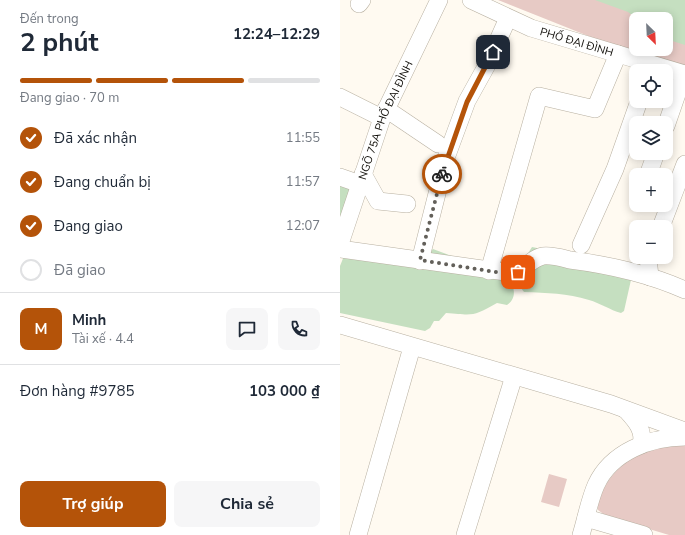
<!DOCTYPE html>
<html lang="vi">
<head>
<meta charset="utf-8">
<style>
  :root { --surface:#fff; --page:#f6f6f7; --text:#1f2937; --muted:#747a83; --line:#e0e1e3; --accent:#b45309 }
  body { margin:0; font-family:"Nunito Sans",sans-serif; background:var(--page); color:var(--text); height:100vh; display:flex; flex-direction:column; font-size:15px; white-space:nowrap }
  * { box-sizing:border-box; margin:0 }
  p { font-size:13px; color:var(--muted) }
  .icon { flex:none; width:22px; height:22px; fill:none; stroke:currentColor; stroke-width:2; stroke-linecap:round; stroke-linejoin:round }
  .map { position:relative; flex:1; overflow:hidden }
  .sheet { display:flex; flex-direction:column; background:var(--surface); width:340px }
  .sheet>* { flex:none }
  .needle { width:26px; rotate:156deg }
  .buttons { position:absolute; left:289px; top:12px; display:grid; gap:8px }
  .buttons a { display:grid; place-items:center; width:44px; height:44px; border-radius:8px; background:var(--surface); box-shadow:0 2px 10px #0003; font-size:20px }
  .pin { position:absolute; display:grid; place-items:center; width:34px; height:34px; color:#fff; margin:-17px; border-radius:8px; box-shadow:0 2px 6px #0006 }
  .courier { position:absolute; display:grid; place-items:center; width:40px; height:40px; margin:-20px; border:3px solid #b45309; border-radius:50%; background:#fff; color:#222; box-shadow:0 1px 5px #0007 }
  .overview em { font-style:normal; font-weight:700 }
  .overview div { display:flex; flex-direction:column-reverse }
  .overview { display:flex; align-items:center; justify-content:space-between; height:68px; padding:0 20px }
  h1 { font-size:26px; font-weight:700; line-height:30px }
  .bar { display:grid; grid-template-columns:repeat(4,1fr); gap:6px 4px; align-content:center; height:48px; padding:0 20px }
  .bar i { height:5px; border-radius:3px; background:var(--line) }
  .bar .selected { background:var(--accent) }
  .bar p { grid-column:span 4 }
  .line { display:flex; align-items:center; gap:10px; padding:0 20px; border-top:1px solid var(--line) }
  .line div { flex:1 }
  .round { display:grid; place-items:center; flex:none; width:42px; height:42px; border-radius:8px; background:var(--page) }
  ol { padding:0 20px; list-style:none }
  li { display:flex; align-items:center; gap:12px; height:44px }
  li p { margin-inline-start:auto }
  li .icon { padding:4px; border-radius:50%; background:var(--accent); color:#fff; stroke-width:4 }
  li:last-child { color:var(--muted) }
  li i { width:22px; height:22px; border:2px solid var(--line); border-radius:50% }
  .primary-button { display:flex; gap:8px; margin-top:auto; padding:8px 20px }
  .primary-button a { flex:1; height:46px; border-radius:8px; background:var(--accent); color:#fff; font-size:16px; font-weight:700; line-height:46px; text-align:center }
  .primary-button a+a { background:var(--page); color:var(--text) }
  main { display:flex; flex:1; min-height:0 }
  .map>svg:first-child { display:block }
  .green { fill:#e7cac5; fill-rule:evenodd }
  .water { fill:#c5dfc0 }
  .lines { fill:none; stroke-linecap:round; stroke-linejoin:round }
  .minor-casing { stroke:#b8b0a1; stroke-width:18 }
  .minor { stroke:#fff; stroke-width:17 }
  .done { stroke:#63605a; stroke-width:4; stroke-dasharray:0 7.2 }
  .route { stroke:#b45309; stroke-width:5 }
  .labels { text-anchor:middle; stroke-width:3.5; stroke-linejoin:round; paint-order:stroke }
  .street-label { font-size:11px; fill:#0f0d08; stroke:#fff }
</style>
</head>
<body>
<main>
<section class="sheet">
<div class="overview"><div><h1>2 phút</h1><p>Đến trong</p></div><em>12:24–12:29</em></div>
<div class="bar"><i class="selected"></i><i class="selected"></i><i class="selected"></i><i></i><p>Đang giao · 70 m</p></div>
<ol>
<li><svg class="icon" aria-label="check" viewBox="0 0 24 24"><path d="M5 12l5 5 9-10"/></svg>Đã xác nhận<p>11:55</p></li>
<li><svg class="icon" aria-label="check" viewBox="0 0 24 24"><path d="M5 12l5 5 9-10"/></svg>Đang chuẩn bị<p>11:57</p></li>
<li><svg class="icon" aria-label="check" viewBox="0 0 24 24"><path d="M5 12l5 5 9-10"/></svg>Đang giao<p>12:07</p></li>
<li><i></i>Đã giao</li>
</ol>
<div class="line" style="height:72px"><b class="round" style="background:var(--accent);color:#fff">M</b><div><b>Minh</b><p>Tài xế · 4.4</p></div><a class="round"><svg class="icon" aria-label="chat" viewBox="0 0 24 24"><path d="M4 5h16v11H9l-5 4z"/></svg></a><a class="round"><svg class="icon" aria-label="phone" viewBox="0 0 24 24"><path d="M5 4h4l2 5-3 2q2 4 5 5l2-3 5 2v4C11 20 4 13 5 4z"/></svg></a></div>
<div class="line" style="height:52px"><div>Đơn hàng #9785</div><b>103 000 ₫</b></div>
<div class="primary-button"><a>Trợ giúp</a><a>Chia sẻ</a></div>
</section>
<div class="map">
<svg width="345" height="535" viewBox="0 0 345 535">
  <rect width="100%" height="100%" fill="#fffaf1"/>
  <!-- green -->
  <g class="green">
    <path d="M158 0H345V68L296 55ZM296 19H326V49H296Z"/>
    <path d="M345 445V535H329L266 516 258 510C255 501 259 496 264 488 282 456 310 446 345 445Z"/>
    <path d="M209 474 227 479 219 507 201 502Z"/>
  </g>
  <!-- water -->
  <g class="water">
    <path d="M255 0H345V45L326 39V19H297L288 12Z"/>
    <path d="M0 178 14 182 0 221Z"/>
    <path d="M192 247 267 262 293 271 284 311 281 313C270 310 260 303 249 300 227 293 207 293 184 292L181 288 176 272Z"/>
    <path d="M93 249 125 261 166 268C170 279 181 296 167 305L157 303C133 317 133 315 106 313L99 321H94L90 328 85 331 0 313V266L6 251 84 258Z"/>
  </g>
  <g class="lines">
    <defs>
      <g id="minor">
        <path id="s1" d="M131 0 191 28 345 74"/>
        <path d="M19 4 22 0"/>
        <path d="M0 97 42 118"/>
        <path d="M46 109 98 144"/>
        <path d="M326 126 344 74"/>
        <path d="M23 174 38 201 67 204"/>
        <path d="M308 175 316 153"/>
        <path d="M0 177 20 184"/>
        <path d="M321 227 345 164"/>
        <path id="s2" d="M0 244 42 118 99 0"/>
        <path d="M241 245 275 169 299 101"/>
        <path d="M0 249 172 273C184 271 191 258 203 256 212 255 222 258 230 260 270 265 309 274 345 290"/>
        <path d="M308 257 310 277"/>
        <path d="M80 261 106 158 127 101 147 65 168 18"/>
        <path d="M149 271 199 96 255 109 278 54"/>
        <path d="M0 325 271 404 345 431"/>
        <path d="M286 410C295 420 305 430 301 445"/>
        <path d="M246 518 304 535"/>
        <path d="M18 535 72 347"/>
        <path d="M125 535 174 376"/>
        <path d="M241 535C246 519 249 501 256 485 271 452 310 437 345 437"/>
      </g>
    </defs>
    <!-- minor casing -->
    <use href="#minor" class="minor-casing"/>
    <!-- minor -->
    <use href="#minor" class="minor"/>
  </g>
  <g class="lines">
    <!-- done -->
    <path class="done" d="M102 174 80 260 162 273 178 272"/>
    <!-- route -->
    <path class="route" d="M102 174 127 102 153 52"/>
  </g>
  <g class="labels">
    <!-- street labels -->
    <g class="street-label">
      <text dy="4" stroke="none"><textPath href="#s1" startOffset="114">PHỐ ĐẠI ĐÌNH</textPath></text>
      <text dy="4" stroke="none"><textPath href="#s2" startOffset="132">NGÕ 75A PHỐ ĐẠI ĐÌNH</textPath></text>
    </g>
  </g>
</svg>
<div class="buttons">
<a><svg class="needle" viewBox="-14 -14 28 28"><path d="M0-13l5 13h-10z" fill="#e53935"/><path d="M0 13l5-13h-10z" fill="#747a83"/></svg></a>
<a><svg class="icon" aria-label="locate" viewBox="0 0 24 24"><circle cx="12" cy="12" r="6"/><path d="M12 2v4M12 18v4M2 12h4M18 12h4"/></svg></a>
<a><svg class="icon" aria-label="layers" viewBox="0 0 24 24"><path d="M12 4l9 5-9 5-9-5zM3 14l9 5 9-5"/></svg></a>
<a>+</a>
<a>−</a>
</div>
<div class="pin" style="left:178px;top:272px;background:#ea580c"><svg class="icon" aria-label="bag" viewBox="0 0 24 24"><path d="M5 8h14l-1 12H6zM9 8a3 3 0 0 1 6 0"/></svg></div>
<div class="pin" style="left:153px;top:52px;background:#1f2937"><svg class="icon" aria-label="home" viewBox="0 0 24 24"><path d="M3 11l9-7 9 7M6 9v11h12V9"/></svg></div>
<div class="courier" style="left:102px;top:174px"><svg class="icon" aria-label="bike" viewBox="0 0 24 24"><circle cx="6" cy="16" r="4"/><circle cx="18" cy="16" r="4"/><path d="M6 16l4-8h5l3 8M10 8l3 8H6M13 5h3"/></svg></div>
</div>
</main>
</body>
</html>
